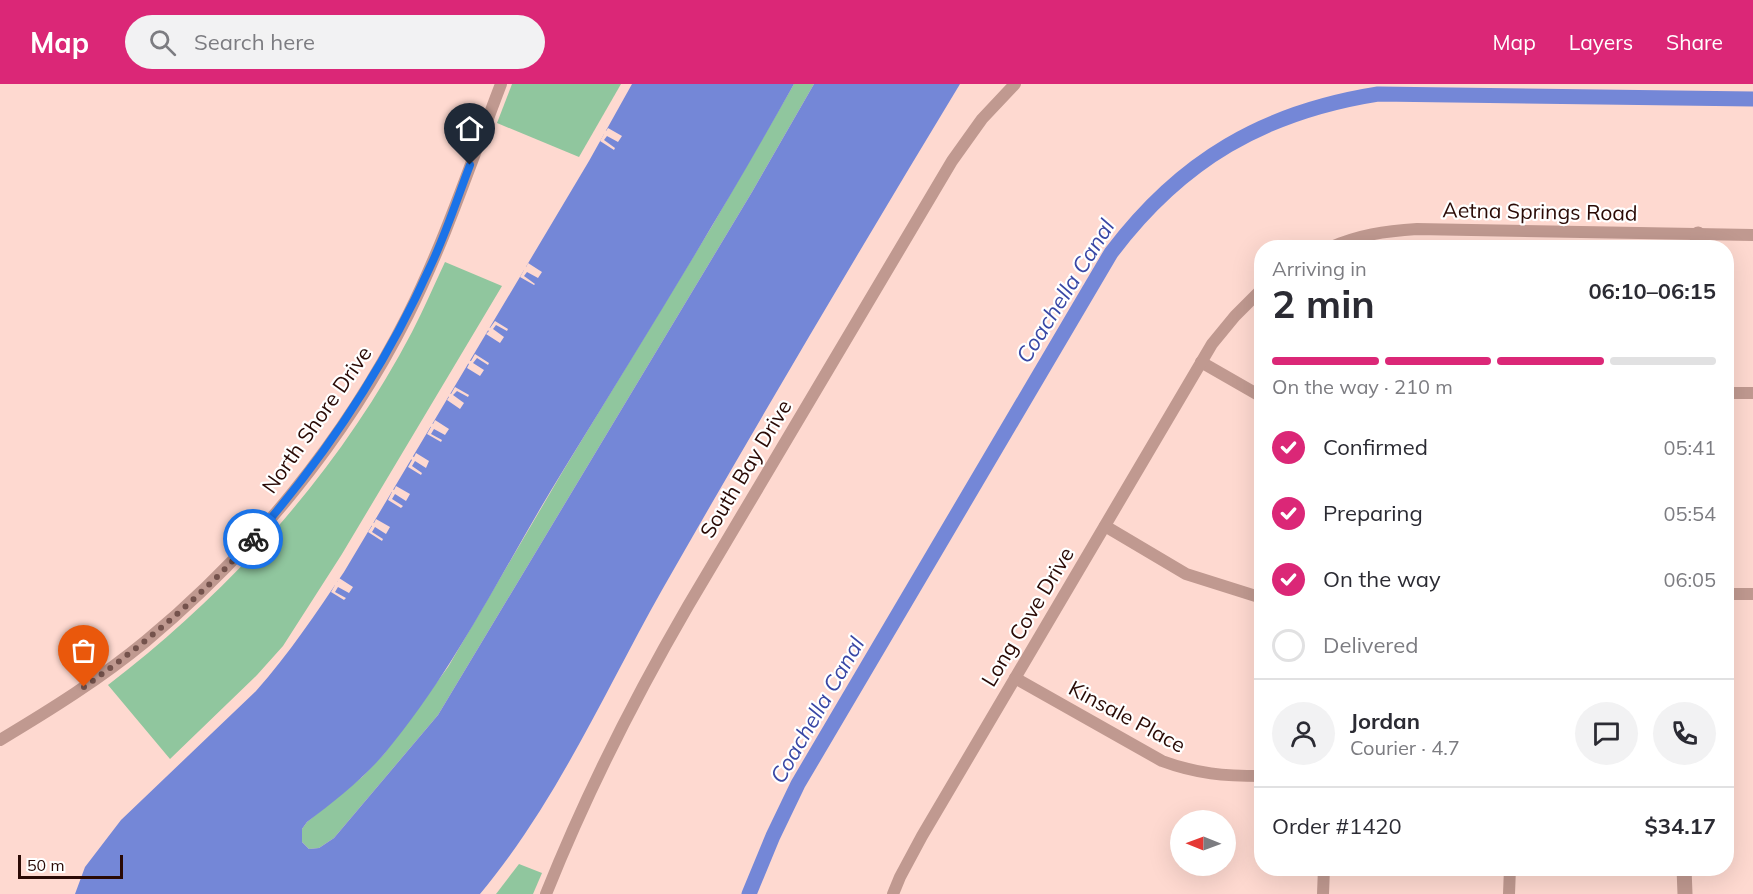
<!DOCTYPE html>
<html lang="en">
<head>
<meta charset="utf-8">
<style>
  :root { --surface:#fff; --page:#f2f2f3; --text:#2b2b33; --muted:#7c7c81; --line:#e1e1e2; --accent:#db2777 }
  body { margin:0; font-family:Mulish,sans-serif; background:var(--page); color:var(--text); height:100vh; display:flex; flex-direction:column; font-size:22px; white-space:nowrap }
  * { box-sizing:border-box; margin:0 }
  p { font-size:20px; color:var(--muted) }
  .icon { flex:none; width:33px; height:33px; fill:none; stroke:currentColor; stroke-width:2; stroke-linecap:round; stroke-linejoin:round }
  .map { position:relative; flex:1; overflow:hidden }
  .side { position:absolute; left:1254px; top:156px; width:480px; height:636px; display:flex; flex-direction:column; background:var(--surface); border-radius:24px; box-shadow:0 6px 24px #0002 }
  .side>* { flex:none }
  .needle { width:39px; rotate:271deg }
  .controls { position:absolute; left:1170px; top:726px; display:grid; gap:12px }
  .controls a { display:grid; place-items:center; width:66px; height:66px; border-radius:50%; background:var(--surface); box-shadow:0 6px 24px #0002; font-size:30px }
  .scale { position:absolute; left:18px; bottom:15px; width:105px; box-sizing:border-box; padding-left:6px; border:3px solid #2a0a05; border-top:0; font-size:16px; line-height:21px; white-space:nowrap; color:#2a0a05; -webkit-text-stroke:4px #fff; paint-order:stroke }
  .pin { position:absolute; display:grid; place-items:center; width:51px; height:51px; color:#fff; margin:-62px -26px; border-radius:50% 50% 50% 0; rotate:-45deg; box-shadow:0 0 6px #0007 }
  .pin .icon { rotate:45deg }
  .courier { position:absolute; display:grid; place-items:center; width:60px; height:60px; margin:-30px; border:4px solid #1a73e8; border-radius:50%; background:#fff; color:#222; box-shadow:0 2px 8px #0007 }
  .head em { font-style:normal; font-weight:700 }
  .head div { display:flex; flex-direction:column-reverse }
  .head { display:flex; align-items:center; justify-content:space-between; height:102px; padding:0 18px }
  h1 { font-size:39px; font-weight:700; line-height:45px }
  .bar { display:grid; grid-template-columns:repeat(4,1fr); gap:9px 6px; align-content:center; height:72px; padding:0 18px }
  .bar i { height:8px; border-radius:4px; background:var(--line) }
  .bar .active { background:var(--accent) }
  .bar p { grid-column:span 4 }
  .line { display:flex; align-items:center; gap:15px; padding:0 18px; border-top:2px solid var(--line) }
  .line div { flex:1 }
  .round { display:grid; place-items:center; flex:none; width:63px; height:63px; border-radius:32px; background:var(--page) }
  ol { padding:0 18px; list-style:none }
  li { display:flex; align-items:center; gap:18px; height:66px }
  li p { margin-inline-start:auto }
  li .icon { padding:6px; border-radius:50%; background:var(--accent); color:#fff; stroke-width:4 }
  li:last-child { color:var(--muted) }
  li i { width:33px; height:33px; border:3px solid var(--line); border-radius:50% }
  header { display:flex; align-items:center; gap:36px; box-sizing:border-box; height:84px; padding:0 30px; background:var(--accent); color:#fff }
  header strong { font-size:28px }
  nav { display:flex; gap:33px; margin-inline-start:auto; font-size:21px }
  .search { width:420px; height:54px; background:var(--page); display:flex; align-items:center; gap:15px; box-sizing:border-box; padding:0 21px; border-radius:33px; color:var(--muted); font-size:22px }
  .map>svg:first-child { display:block }
  .green { fill:#90c69e }
  .water { fill:#7487d7 }
  .pier { fill:#fed9d0 }
  .lines { fill:none; stroke-linecap:round; stroke-linejoin:round }
  .canal { stroke:#7487d7; stroke-width:15 }
  .minor { stroke:#c09990; stroke-width:12 }
  .tertiary { stroke:#c09990; stroke-width:15 }
  .done { stroke:#74524c; stroke-width:6; stroke-dasharray:0 10.8 }
  .route { stroke:#1a73e8; stroke-width:8 }
  .labels { text-anchor:middle; stroke-width:4.5; stroke-linejoin:round; paint-order:stroke }
  .street-label { font-size:21px; fill:#2a0a05; stroke:#fff }
  .water-label { font-size:22px; font-style:italic; fill:#3947a5; stroke:#fff }
</style>
</head>
<body>
<header>
<strong>Map</strong>
<div class="search"><svg class="icon" aria-label="search" viewBox="0 0 24 24"><circle cx="10" cy="10" r="6"/><path d="M15 15l6 6"/></svg>Search here</div>
<nav><a>Map</a><a>Layers</a><a>Share</a></nav>
</header>
<div class="map">
<svg width="1753" height="810" viewBox="0 0 1753 810">
  <rect width="100%" height="100%" fill="#fed9d0"/>
  <!-- green -->
  <g class="green">
    <path d="M512 0H621L579 73 497 39Z"/>
    <path d="M794 0H814L752 108 438 631 334 754 319 764 309 765 302 758V745L307 738 362 693 384 670 448 583 563 387 712 142Z"/>
    <path d="M445 178 502 202 342 470 283 562 257 591 170 675 108 601C233 505 339 387 412 248 424 225 434 201 445 178Z"/>
    <path d="M519 780 542 789 533 810H496Z"/>
  </g>
  <!-- water -->
  <path class="water" d="M632 0H794C721 131 642 258 564 385 505 480 457 583 385 669 362 696 335 717 307 738L302 745V758L309 765 319 764 334 754 438 631 752 108 814 0H960C859 167 759 336 662 506 604 609 556 719 480 810H75L85 783 121 736 256 607C289 570 316 529 344 488L589 77Z"/>
  <!-- pier -->
  <g class="pier">
    <path d="M608 44 622 52 618 58 607 52 604 56 615 64 614 66 600 57 604 50 602 48 603 46 606 47Z"/>
    <path d="M528 179 542 188 538 194 527 188 524 192 535 200 534 201 520 193 524 186 521 184 523 182 526 183Z"/>
    <path d="M495 237 508 245 507 247 496 241 493 245 504 253 500 259 486 250 489 247 486 245 487 242 490 244Z"/>
    <path d="M475 270 489 279 488 281 477 274 473 279 484 286 480 292 467 284 469 280 466 278 467 276 471 277Z"/>
    <path d="M455 303 469 311 468 313 457 307 453 311 464 319 460 325 447 316 449 313 446 310 447 308 451 310Z"/>
    <path d="M435 336 449 345 445 351 434 345 431 350 442 356 441 358 427 350 431 343 428 341 430 338 433 340Z"/>
    <path d="M416 369 429 377 426 384 415 377 412 382 422 389 421 391 408 383 412 376 409 373 410 371 414 373Z"/>
    <path d="M396 402 410 410 406 417 395 410 392 415 403 422 401 424 388 416 392 408 389 406 391 404 394 406Z"/>
    <path d="M376 435 390 443 386 450 375 443 372 448 383 455 382 457 368 448 372 442 369 439 371 437 374 439Z"/>
    <path d="M339 494 353 503 349 509 338 503 335 508 346 514 344 516 331 508 335 501 333 499 334 496 337 498Z"/>
  </g>
  <g class="lines">
    <!-- canal -->
    <path class="canal" d="M749 810 773 752 798 700 1111 169C1181 76 1264 28 1378 10L1753 15"/>
    <!-- minor -->
    <g class="minor">
      <path d="M1329 164C1358 151 1385 147 1417 145L1753 151"/>
      <path d="M1201 278 1262 313"/>
      <path d="M1726 309H1753"/>
      <path d="M1105 442 1186 490 1262 514"/>
      <path d="M1726 510H1753"/>
      <path d="M1015 594 1162 677C1197 690 1224 692 1262 692"/>
      <path d="M0 656C50 626 100 595 146 557 253 468 345 356 408 231 445 157 471 78 501 0"/>
      <path d="M546 810C586 710 634 615 688 522L952 77 982 35 1015 0"/>
      <path d="M893 810 900 793 922 752 1212 260 1235 232 1262 205"/>
      <path d="M1323 810 1324 784"/>
      <path d="M1509 810 1510 784"/>
    </g>
    <!-- tertiary -->
    <g class="tertiary">
      <path d="M1697 164 1698 150"/>
      <path d="M1684 784 1685 810"/>
    </g>
  </g>
  <g class="lines">
    <!-- done -->
    <path class="done" d="M84 603C146 559 203 511 253 455"/>
    <!-- route -->
    <path class="route" d="M253 455C325 373 385 283 430 183 446 150 457 115 470 81"/>
  </g>
  <g class="labels">
    <!-- street labels -->
    <g class="street-label">
      <text transform="translate(1540 128) rotate(1)" y="7">Aetna Springs Road</text>
      <text transform="translate(317 336) rotate(-55)" y="7">North Shore Drive</text>
      <text transform="translate(746 385) rotate(-59)" y="7">South Bay Drive</text>
      <text transform="translate(1028 533) rotate(-59)" y="7">Long Cove Drive</text>
      <text transform="translate(1127 633) rotate(28)" y="7">Kinsale Place</text>
    </g>
    <!-- water labels -->
    <g class="water-label">
      <text transform="translate(1065 207) rotate(-58)" y="8">Coachella Canal</text>
      <text transform="translate(817 626) rotate(-60)" y="8">Coachella Canal</text>
    </g>
  </g>
</svg>
<div class="controls">
<a><svg class="needle" viewBox="-14 -14 28 28"><path d="M0-13l5 13h-10z" fill="#e53935"/><path d="M0 13l5-13h-10z" fill="#7c7c81"/></svg></a>
</div>
<div class="scale">50 m</div>
<div class="pin" style="left:84px;top:603px;background:#ea580c"><svg class="icon" aria-label="bag" viewBox="0 0 24 24"><path d="M5 8h14l-1 12H6zM9 8a3 3 0 0 1 6 0"/></svg></div>
<div class="pin" style="left:470px;top:81px;background:#1f2937"><svg class="icon" aria-label="home" viewBox="0 0 24 24"><path d="M3 11l9-7 9 7M6 9v11h12V9"/></svg></div>
<div class="courier" style="left:253px;top:455px"><svg class="icon" aria-label="bike" viewBox="0 0 24 24"><circle cx="6" cy="16" r="4"/><circle cx="18" cy="16" r="4"/><path d="M6 16l4-8h5l3 8M10 8l3 8H6M13 5h3"/></svg></div>
<section class="side">
<div class="head"><div><h1>2 min</h1><p>Arriving in</p></div><em>06:10–06:15</em></div>
<div class="bar"><i class="active"></i><i class="active"></i><i class="active"></i><i></i><p>On the way · 210 m</p></div>
<ol>
<li><svg class="icon" aria-label="check" viewBox="0 0 24 24"><path d="M5 12l5 5 9-10"/></svg>Confirmed<p>05:41</p></li>
<li><svg class="icon" aria-label="check" viewBox="0 0 24 24"><path d="M5 12l5 5 9-10"/></svg>Preparing<p>05:54</p></li>
<li><svg class="icon" aria-label="check" viewBox="0 0 24 24"><path d="M5 12l5 5 9-10"/></svg>On the way<p>06:05</p></li>
<li><i></i>Delivered</li>
</ol>
<div class="line" style="height:108px"><a class="round"><svg class="icon" aria-label="person" viewBox="0 0 24 24"><circle cx="12" cy="8" r="4"/><path d="M4 21q1-7 8-7t8 7"/></svg></a><div><b>Jordan</b><p>Courier · 4.7</p></div><a class="round"><svg class="icon" aria-label="chat" viewBox="0 0 24 24"><path d="M4 5h16v11H9l-5 4z"/></svg></a><a class="round"><svg class="icon" aria-label="phone" viewBox="0 0 24 24"><path d="M5 4h4l2 5-3 2q2 4 5 5l2-3 5 2v4C11 20 4 13 5 4z"/></svg></a></div>
<div class="line" style="height:78px"><div>Order #1420</div><b>$34.17</b></div>
</section>
</div>
</body>
</html>
